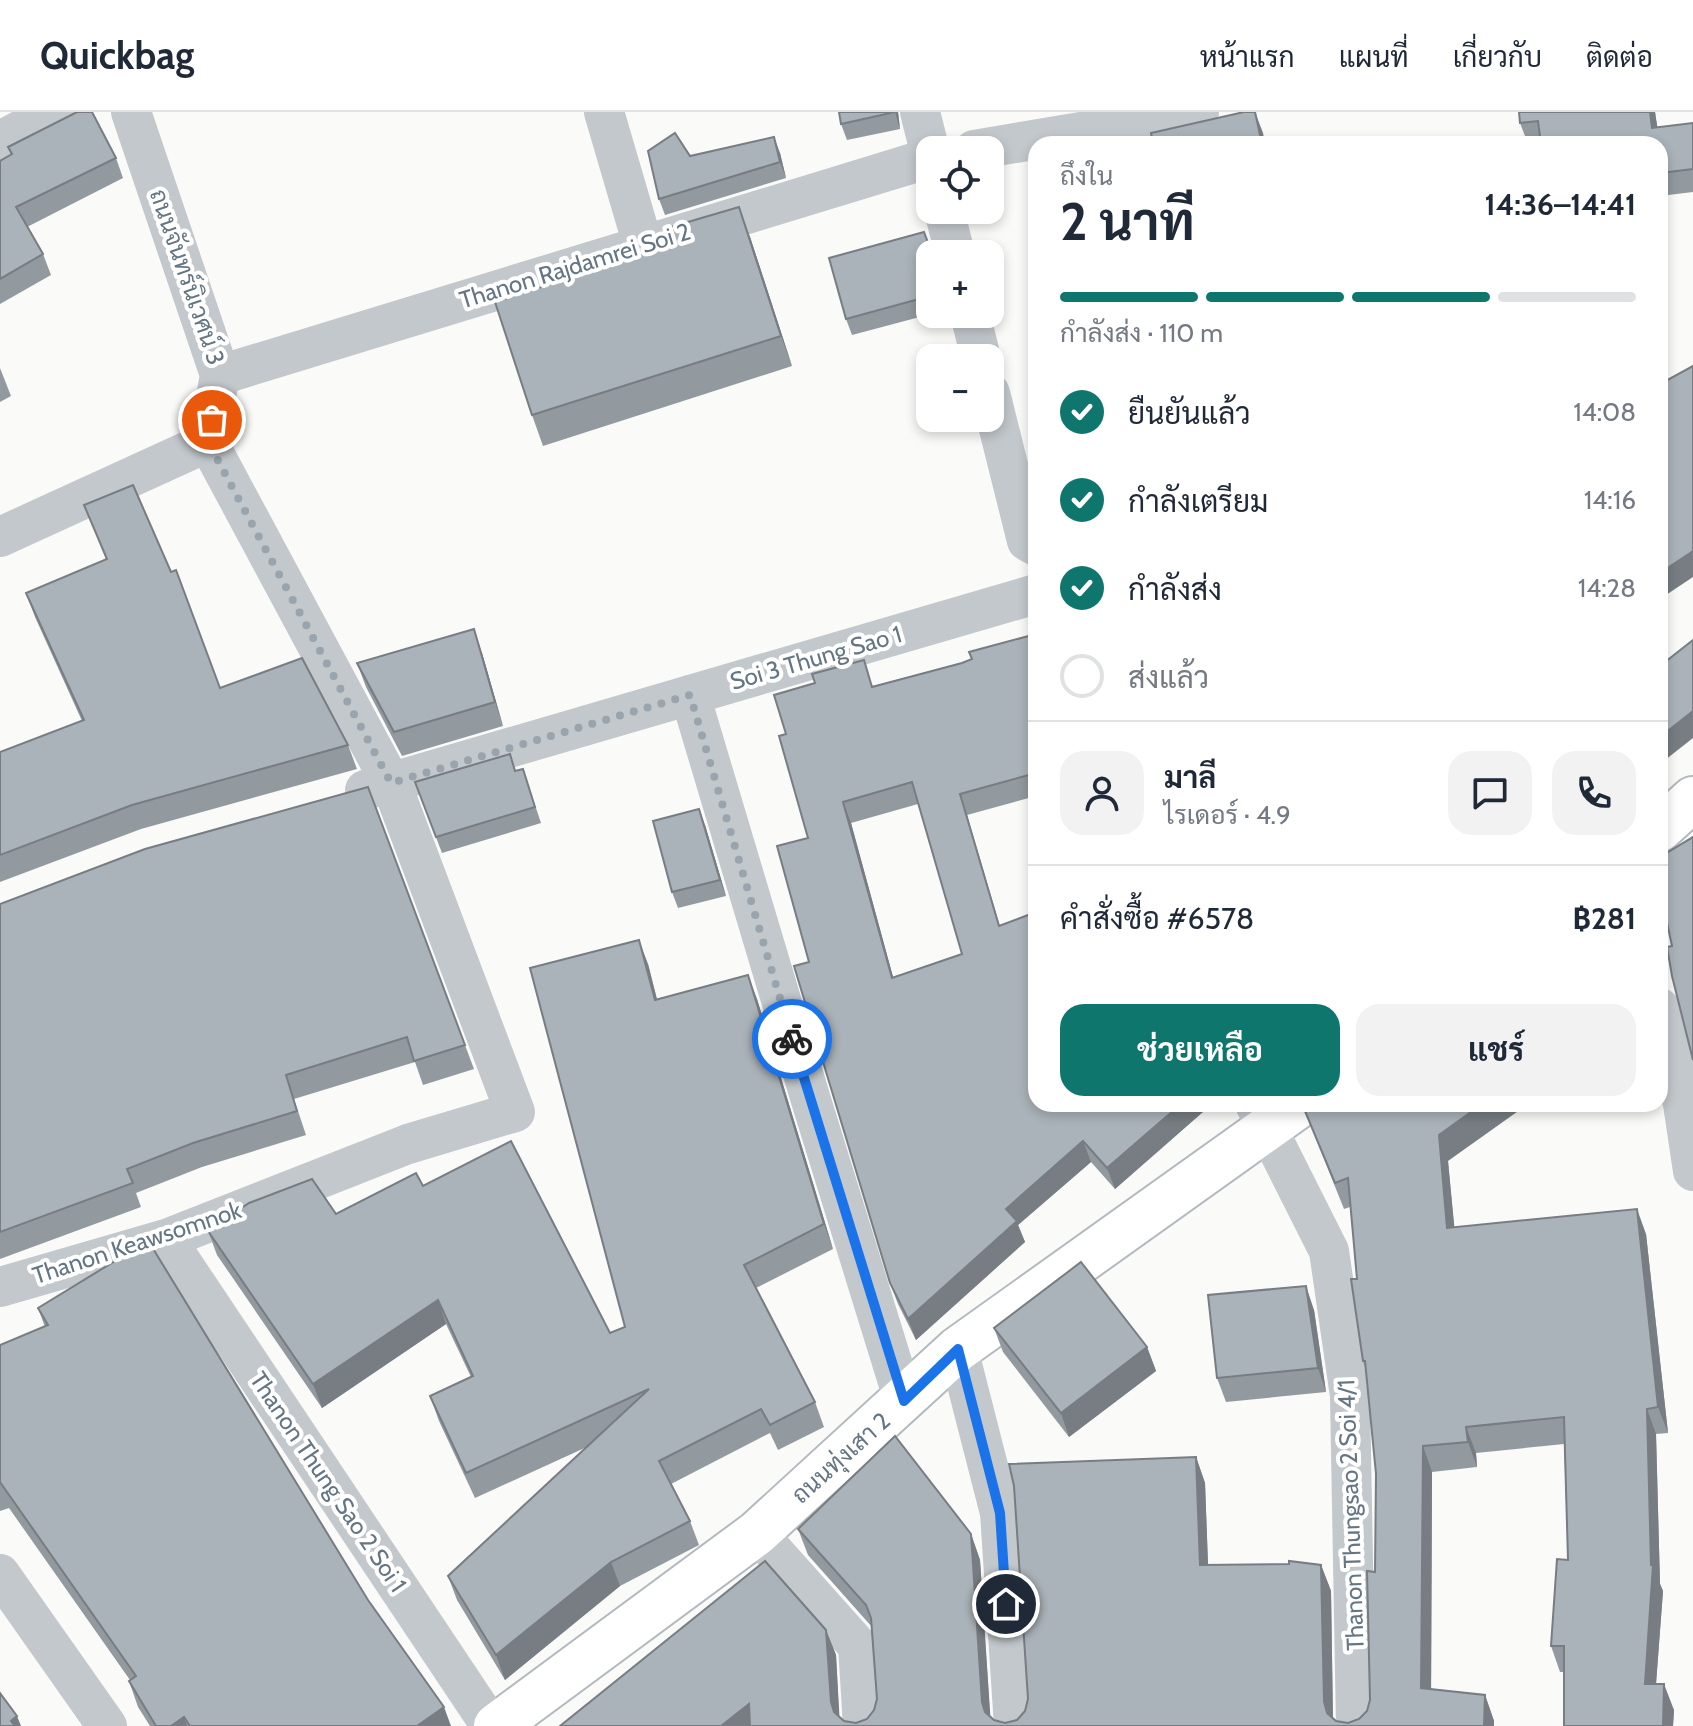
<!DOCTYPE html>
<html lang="th">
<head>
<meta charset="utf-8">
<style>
  :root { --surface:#fff; --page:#f2f2f3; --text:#1f2937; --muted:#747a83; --line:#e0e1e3; --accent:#0f766e }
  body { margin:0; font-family:Cabin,Sarabun,sans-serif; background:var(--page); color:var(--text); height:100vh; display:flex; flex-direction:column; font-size:30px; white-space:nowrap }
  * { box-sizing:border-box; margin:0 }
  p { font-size:26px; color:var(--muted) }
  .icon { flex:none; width:44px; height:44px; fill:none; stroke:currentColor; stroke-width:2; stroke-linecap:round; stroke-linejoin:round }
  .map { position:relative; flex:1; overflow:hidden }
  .details { position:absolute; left:1028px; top:24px; width:640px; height:976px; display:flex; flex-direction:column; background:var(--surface); border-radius:24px; box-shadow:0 4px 12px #0003 }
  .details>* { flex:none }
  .controls { position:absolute; left:916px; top:24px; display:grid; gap:16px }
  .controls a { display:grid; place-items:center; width:88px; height:88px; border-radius:16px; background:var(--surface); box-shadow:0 4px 12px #0003; font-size:40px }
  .pin { position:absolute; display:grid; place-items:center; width:68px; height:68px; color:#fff; margin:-34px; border:4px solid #fff; border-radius:50%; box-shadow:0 2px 8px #0007 }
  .courier { position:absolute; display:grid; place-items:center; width:80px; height:80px; margin:-40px; border:6px solid #1a73e8; border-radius:50%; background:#fff; color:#222; box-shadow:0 2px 10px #0007 }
  .head em { font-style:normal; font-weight:700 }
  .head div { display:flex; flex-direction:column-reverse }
  .head { display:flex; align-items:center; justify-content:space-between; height:136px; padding:0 32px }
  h1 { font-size:52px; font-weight:700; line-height:60px }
  .bar { display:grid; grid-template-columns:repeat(4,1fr); gap:12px 8px; align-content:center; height:96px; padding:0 32px }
  .bar i { height:10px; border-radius:6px; background:var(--line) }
  .bar .selected { background:var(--accent) }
  .bar p { grid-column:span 4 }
  .line { display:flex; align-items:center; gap:20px; padding:0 32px; border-top:2px solid var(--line) }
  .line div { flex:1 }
  .round { display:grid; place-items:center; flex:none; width:84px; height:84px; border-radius:24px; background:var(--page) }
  ol { padding:0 32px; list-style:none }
  li { display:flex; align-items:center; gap:24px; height:88px }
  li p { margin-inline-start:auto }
  li .icon { padding:8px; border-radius:50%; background:var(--accent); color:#fff; stroke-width:4 }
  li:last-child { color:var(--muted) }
  li i { width:44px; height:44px; border:4px solid var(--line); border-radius:50% }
  .action { display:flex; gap:16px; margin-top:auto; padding:16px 32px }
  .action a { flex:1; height:92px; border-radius:24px; background:var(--accent); color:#fff; font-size:32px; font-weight:700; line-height:92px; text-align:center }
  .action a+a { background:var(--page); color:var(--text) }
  header { display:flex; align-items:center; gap:48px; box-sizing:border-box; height:112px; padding:0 40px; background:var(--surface); border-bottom:2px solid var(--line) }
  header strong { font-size:38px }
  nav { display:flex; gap:44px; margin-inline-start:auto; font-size:28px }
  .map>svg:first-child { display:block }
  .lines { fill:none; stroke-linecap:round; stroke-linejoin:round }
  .secondary-casing { stroke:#b3babf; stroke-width:48 }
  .street { stroke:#c3c8cc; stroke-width:40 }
  .secondary { stroke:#fff; stroke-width:44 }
  .wall { fill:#929a9f; fill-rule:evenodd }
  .shaded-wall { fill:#777d82 }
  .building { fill:#aab3b9; stroke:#777d82; stroke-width:2; fill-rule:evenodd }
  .done { stroke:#99a4ac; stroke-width:8; stroke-dasharray:0 14.4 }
  .route { stroke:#1a73e8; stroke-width:10 }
  .labels { text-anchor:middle; stroke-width:8; stroke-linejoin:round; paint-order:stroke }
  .street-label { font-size:24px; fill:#657683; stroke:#fff }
</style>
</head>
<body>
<header>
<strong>Quickbag</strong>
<nav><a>หน้าแรก</a><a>แผนที่</a><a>เกี่ยวกับ</a><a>ติดต่อ</a></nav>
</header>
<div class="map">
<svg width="1693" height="1614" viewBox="0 0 1693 1614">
  <rect width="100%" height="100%" fill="#fafaf8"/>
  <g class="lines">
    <defs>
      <g id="secondary">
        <path d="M1660 717 1693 687"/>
        <path d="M496 1614 757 1421 958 1237 1301 992"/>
      </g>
    </defs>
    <!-- secondary casing -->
    <use href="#secondary" class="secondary-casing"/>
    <!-- street -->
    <g class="street">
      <path d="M604 0 643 133"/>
      <path d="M920 0 930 40"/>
      <path d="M0 29 55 0"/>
      <path d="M974 38 1199 0"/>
      <path d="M944 98 955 142"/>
      <path d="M970 202 981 246"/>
      <path d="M220 263 930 46"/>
      <path d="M990 281 1027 429 1036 434"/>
      <path d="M0 425 208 330"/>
      <path d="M690 583 810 985 904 1289"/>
      <path d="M365 678 1036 482"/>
      <path d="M1660 896 1683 992 1693 1059"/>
      <path d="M1255 992 1329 1139 1350 1284 1356 1614"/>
      <path d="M166 1127 491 1614"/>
      <path d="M0 1175 166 1127 408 1032 515 1000 391 671 208 330 220 263 131 0"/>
      <path d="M958 1237 1000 1401 1014 1614"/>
      <path d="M757 1421 858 1534 863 1614"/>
      <path d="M0 1462 107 1614"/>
    </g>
    <!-- secondary -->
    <use href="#secondary" class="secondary"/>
  </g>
  <!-- wall -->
  <g class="wall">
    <path d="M898 0 900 17 847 28 841 12Z"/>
    <path d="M1519 0H1655L1657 15 1693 11V80L1660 84V32H1528L1520 11Z"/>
    <path d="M8 35 116 46 123 66 27 115 43 142 51 163 0 192V49L11 43Z"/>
    <path d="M780 41 786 66 665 103 659 87 690 44Z"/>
    <path d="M924 120 932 141 934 142H930L931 202 852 223 846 207 829 146Z"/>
    <path d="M750 125 792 254 543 334 532 303Z"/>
    <path d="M0 256 11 284 0 290Z"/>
    <path d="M84 393 220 576 348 633 357 657 141 717 0 770V640L82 609 35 505 26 481 106 447Z"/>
    <path d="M1036 522V684L967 703 1036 992H1212L1115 1077 1091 1050 1018 1113 1025 1130 916 1228 898 1192 890 1171 809 850 808 726 786 622 873 574 962 551ZM918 692 962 842 893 865 851 711Z"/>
    <path d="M482 541 503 614 402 644 366 575 357 551Z"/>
    <path d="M523 657 541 711 442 741 415 670 516 659Z"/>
    <path d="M368 675 474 957 423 973 415 950 294 987 306 1023 202 1055 136 1081 141 1095 0 1147V792Z"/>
    <path d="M705 713 726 784 678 796 672 780Z"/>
    <path d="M648 852 657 887H757L833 1137 756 1176 815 1290 824 1315 778 1338 770 1321 671 1372 690 1409 699 1433 620 1474 505 1568 457 1488 448 1464 589 1334 475 1386 439 1309 430 1284 471 1265 446 1212 322 1296 217 1143 208 1119 336 1102 423 1074 610 1221 625 1215Z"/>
    <path d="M1302 992 1448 1049 1454 1115 1646 1122 1668 1321 1656 1322 1660 1472 1663 1479 1656 1572 1674 1598 1673 1614H1564V1560H1560L1551 1534 1568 1448 1564 1332 1476 1341 1477 1355 1432 1360 1431 1577 1485 1583 1494 1609V1614H560L826 1518 836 1543 839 1605 844 1609 856 1611 867 1607 874 1598 877 1587 872 1515 808 1443 798 1417 971 1422 980 1448 990 1605 994 1608 1005 1611 1017 1608 1025 1599 1196 1345 1205 1371 1208 1453H1321L1331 1479 1333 1606 1336 1609 1348 1611 1359 1607 1367 1599 1370 1588 1375 1460 1376 1362 1366 1258 1363 1249 1357 1167 1350 1095 1344 1097Z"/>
    <path d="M38 1196 368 1488 451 1614H150L138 1595 129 1569 130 1568 9 1396 0 1399V1233L45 1215Z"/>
    <path d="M1314 1198 1326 1280 1226 1290 1217 1266Z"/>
    <path d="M994 1216 1147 1235 1156 1259 1069 1325 1003 1240Z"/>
  </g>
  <!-- shaded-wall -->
  <g class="shaded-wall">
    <path d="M894 0H898L900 17 895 0Z"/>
    <path d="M1255 0 1263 21 1265 32H1262Z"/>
    <path d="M1650 0H1655L1660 32 1652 16Z"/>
    <path d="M774 25 780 41 786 66 780 50Z"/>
    <path d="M739 95 750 125 792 254 781 224Z"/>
    <path d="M1693 439V465L1660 487V461Z"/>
    <path d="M474 517 482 541 503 614 495 590Z"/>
    <path d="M1693 599V626L1660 652V625Z"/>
    <path d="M960 682 967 703 1006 835 999 814Z"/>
    <path d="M843 690 851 711 899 887 892 866Z"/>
    <path d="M699 697 705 713 726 784 720 768Z"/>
    <path d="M639 828 648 852 663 912 655 888Z"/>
    <path d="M748 863 757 887 833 1137 824 1112Z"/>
    <path d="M1181 992H1212L1115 1077 1107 1056Z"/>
    <path d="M1482 992H1528L1448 1049 1457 1142 1447 1116 1439 1023Z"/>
    <path d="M1083 1029 1091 1050 1018 1113 1025 1130 916 1228 908 1207 1006 1097Z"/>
    <path d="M1637 1097 1646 1122 1668 1321 1658 1295Z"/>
    <path d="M1306 1174 1314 1198 1326 1280 1318 1256Z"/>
    <path d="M438 1188 446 1212 322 1296 313 1272Z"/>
    <path d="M1147 1235 1156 1259 1069 1325 1061 1301Z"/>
    <path d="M1647 1297 1656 1322 1660 1472 1663 1479 1654 1598 1645 1572 1651 1453Z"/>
    <path d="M1466 1315 1476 1341 1477 1355 1468 1330Z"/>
    <path d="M1423 1334 1432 1360 1431 1602 1421 1576Z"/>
    <path d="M1196 1345 1205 1371 1209 1479 1200 1453Z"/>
    <path d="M971 1422 980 1448 991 1614 982 1590Z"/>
    <path d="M611 1450 620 1474 505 1568 496 1543Z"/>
    <path d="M1321 1453 1331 1479 1333 1614 1324 1589Z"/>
    <path d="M826 1518 836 1543 840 1614 831 1590Z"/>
    <path d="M1664 1572 1674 1598 1673 1614H1663Z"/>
    <path d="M1485 1583 1494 1609V1614H1484Z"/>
    <path d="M749 1592 757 1614H721Z"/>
    <path d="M444 1595 451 1614H417Z"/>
    <path d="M17 1604 21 1614H13L11 1609Z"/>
    <path d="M184 1605 187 1614H171Z"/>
  </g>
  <!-- building -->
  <g class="building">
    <path d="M77 0H92L116 46 16 95 43 142 0 167V49L12 42 8 35Z"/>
    <path d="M839 0H895L841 12Z"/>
    <path d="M1244 0H1255L1262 32H1153L1151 21Z"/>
    <path d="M1519 0H1650L1652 16 1693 11V57L1660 61V32H1541L1538 9 1520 11Z"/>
    <path d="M675 21 690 44 774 25 780 50 659 87 648 39Z"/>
    <path d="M739 95 781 224 532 303 495 190 668 134 664 117Z"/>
    <path d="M924 120 932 141 934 142H930V184L846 207 829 146Z"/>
    <path d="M1693 254V439L1660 461V272Z"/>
    <path d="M133 373 171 460 176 458 220 576 302 546 348 633 132 693 0 743V640L84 608 26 481 107 447 84 393Z"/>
    <path d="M474 517 495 590 394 620 357 551Z"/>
    <path d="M1036 522V661L960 682 999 814 1036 800V992H1181L1107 1056 1083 1029 1006 1097 1017 1109 908 1207 890 1171 794 854 809 850 777 734 808 726 779 624 786 622 774 583 815 571 812 562 864 548 872 575 962 551 972 547 969 540ZM912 670 962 842 892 866 843 690Z"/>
    <path d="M1693 528V599L1660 625V554Z"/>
    <path d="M510 642 515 659 523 657 535 695 436 725 415 670Z"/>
    <path d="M368 675 465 933 414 949 407 925 286 963 297 999 193 1031 127 1057 133 1071 0 1120V792L145 737Z"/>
    <path d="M699 697 720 768 672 780 653 709Z"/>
    <path d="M1693 725V948L1672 864 1667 835 1672 834 1660 777V745Z"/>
    <path d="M639 828 655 888 748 863 824 1112 744 1153 815 1290 770 1313 761 1297 659 1349 690 1409 611 1450 496 1543 448 1464 649 1277 466 1361 430 1284 473 1264 438 1188 313 1272 208 1119 249 1091 312 1067 336 1102 416 1061 423 1074 511 1029 610 1221 625 1215 530 856Z"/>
    <path d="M1302 992H1482L1439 1023 1447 1116 1637 1097 1658 1295 1647 1297 1651 1453H1653L1645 1572H1664L1663 1614H1564V1534H1551L1557 1447 1568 1448 1564 1305 1466 1315 1468 1330 1423 1334 1421 1576 1485 1583 1484 1614H750L749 1592 721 1614H560L765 1449 826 1518 831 1590 834 1600 844 1609 856 1611 867 1607 874 1598 877 1587 871 1506 866 1493 798 1417 895 1324 971 1422 982 1590 985 1600 994 1608 1005 1611 1017 1608 1025 1599 1028 1587 1014 1374 1009 1352 1196 1345 1200 1453 1289 1452V1449L1321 1453 1324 1589 1327 1601 1336 1609 1348 1611 1359 1607 1367 1599 1370 1588 1367 1459 1375 1460 1376 1362 1365 1249H1363L1351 1167H1357L1348 1066 1335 1071Z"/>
    <path d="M138 1135H152L368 1488 444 1595 417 1614H190L184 1605 171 1614H156L129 1569 136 1564 0 1370V1233L48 1213 38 1196Z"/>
    <path d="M1081 1150 1147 1235 1061 1301 994 1216Z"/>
    <path d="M1306 1174 1318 1256 1217 1266 1208 1183Z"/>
    <path d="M0 1581 17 1604 11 1609 15 1614H0Z"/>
  </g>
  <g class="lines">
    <!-- done -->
    <path class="done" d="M212 308 208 330 391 671 690 583 792 927"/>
    <!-- route -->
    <path class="route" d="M792 927 904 1289 958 1237 1000 1401 1006 1492"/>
  </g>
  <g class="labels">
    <!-- street labels -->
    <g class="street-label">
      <text transform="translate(575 154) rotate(-17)" y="8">Thanon Rajdamrei Soi 2</text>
      <text transform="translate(187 165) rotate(71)" y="8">ถนนจันทร์นิเวศน์ 3</text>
      <text transform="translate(816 546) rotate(-16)" y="8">Soi 3 Thung Sao 1</text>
      <text transform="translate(137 1131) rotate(-18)" y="8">Thanon Keawsomnok</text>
      <text transform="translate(841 1346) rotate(-42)" y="8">ถนนทุ่งเสา 2</text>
      <text transform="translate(328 1370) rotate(56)" y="8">Thanon Thung Sao 2 Soi 1</text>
      <text transform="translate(1351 1403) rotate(-92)" y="8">Thanon Thungsao 2 Soi 4/1</text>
    </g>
  </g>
</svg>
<div class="controls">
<a><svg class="icon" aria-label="locate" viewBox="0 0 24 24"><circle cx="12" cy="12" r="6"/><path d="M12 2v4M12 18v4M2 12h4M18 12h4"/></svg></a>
<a>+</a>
<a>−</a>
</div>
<div class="pin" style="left:212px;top:308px;background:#ea580c"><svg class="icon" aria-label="bag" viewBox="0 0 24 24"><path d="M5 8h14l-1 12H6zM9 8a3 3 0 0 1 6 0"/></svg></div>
<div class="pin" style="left:1006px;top:1492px;background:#1f2937"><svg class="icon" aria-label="home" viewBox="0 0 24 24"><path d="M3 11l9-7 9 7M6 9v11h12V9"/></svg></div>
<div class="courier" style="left:792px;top:927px"><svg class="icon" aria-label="bike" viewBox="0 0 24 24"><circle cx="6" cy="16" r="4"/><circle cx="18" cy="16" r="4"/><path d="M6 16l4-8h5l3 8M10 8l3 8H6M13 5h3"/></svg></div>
<section class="details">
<div class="head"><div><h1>2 นาที</h1><p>ถึงใน</p></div><em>14:36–14:41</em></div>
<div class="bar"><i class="selected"></i><i class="selected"></i><i class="selected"></i><i></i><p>กำลังส่ง · 110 m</p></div>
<ol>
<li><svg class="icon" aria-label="check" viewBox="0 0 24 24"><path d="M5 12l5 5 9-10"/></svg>ยืนยันแล้ว<p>14:08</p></li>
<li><svg class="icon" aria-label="check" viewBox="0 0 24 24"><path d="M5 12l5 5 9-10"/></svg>กำลังเตรียม<p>14:16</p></li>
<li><svg class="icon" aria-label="check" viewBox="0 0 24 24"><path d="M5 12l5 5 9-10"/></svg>กำลังส่ง<p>14:28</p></li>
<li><i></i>ส่งแล้ว</li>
</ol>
<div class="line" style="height:144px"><a class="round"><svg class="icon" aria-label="person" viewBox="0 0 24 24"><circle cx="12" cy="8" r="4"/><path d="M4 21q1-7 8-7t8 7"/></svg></a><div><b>มาลี</b><p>ไรเดอร์ · 4.9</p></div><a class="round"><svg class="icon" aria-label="chat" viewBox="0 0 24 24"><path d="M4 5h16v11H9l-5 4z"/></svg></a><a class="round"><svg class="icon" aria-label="phone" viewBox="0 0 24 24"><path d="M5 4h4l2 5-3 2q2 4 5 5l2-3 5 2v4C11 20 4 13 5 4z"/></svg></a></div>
<div class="line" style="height:104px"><div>คำสั่งซื้อ #6578</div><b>฿281</b></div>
<div class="action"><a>ช่วยเหลือ</a><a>แชร์</a></div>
</section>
</div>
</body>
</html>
